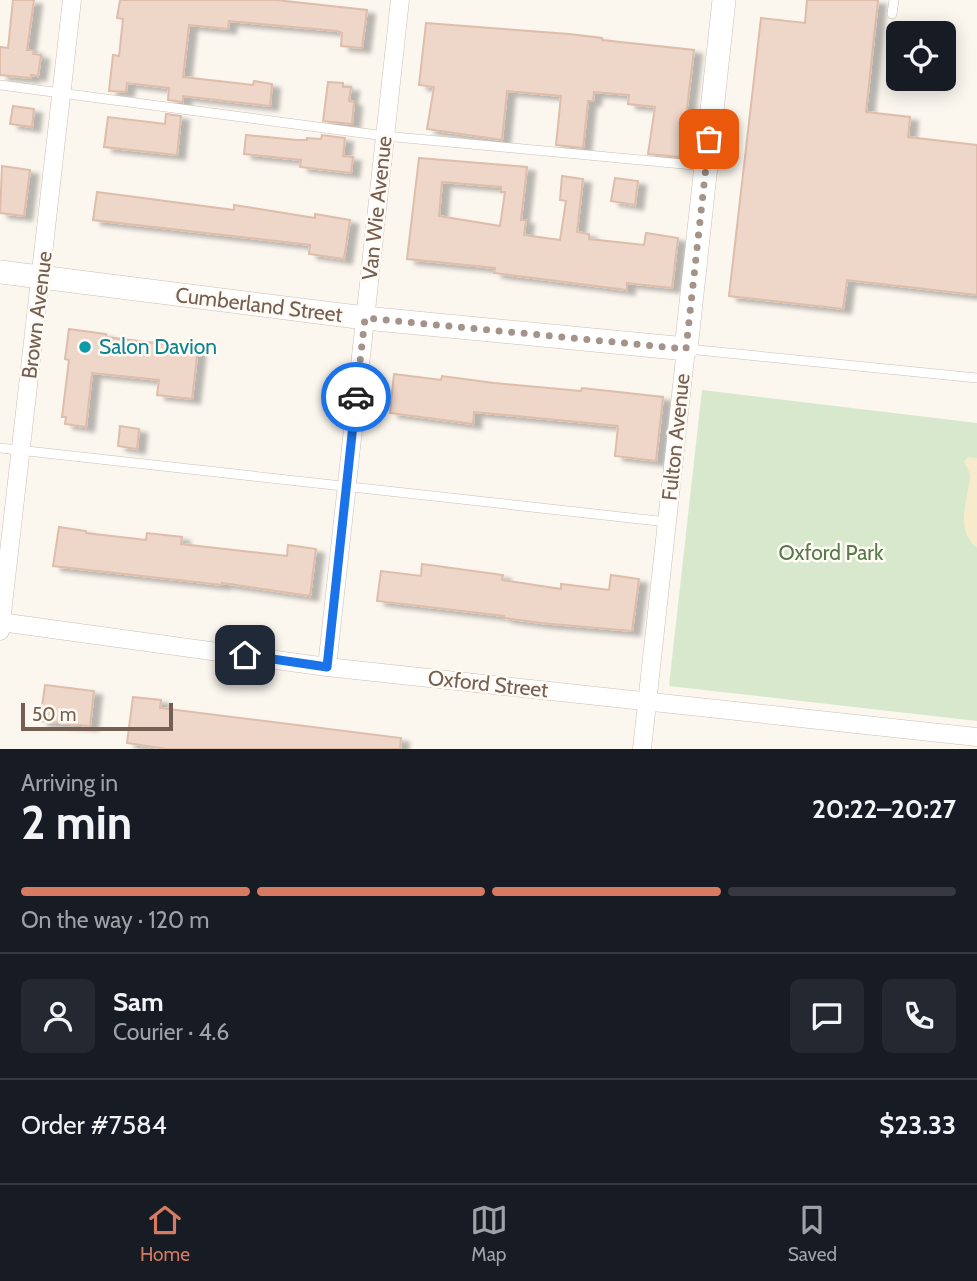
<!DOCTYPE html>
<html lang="en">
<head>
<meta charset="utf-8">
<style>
  :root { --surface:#171b24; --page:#242831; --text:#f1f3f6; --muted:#9ea1a6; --line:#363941; --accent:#d67a62 }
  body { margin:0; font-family:Cabin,sans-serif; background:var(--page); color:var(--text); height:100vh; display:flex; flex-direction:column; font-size:26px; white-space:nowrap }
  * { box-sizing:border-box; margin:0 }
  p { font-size:23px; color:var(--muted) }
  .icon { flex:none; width:38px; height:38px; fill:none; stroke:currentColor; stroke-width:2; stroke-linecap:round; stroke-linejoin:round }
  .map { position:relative; height:749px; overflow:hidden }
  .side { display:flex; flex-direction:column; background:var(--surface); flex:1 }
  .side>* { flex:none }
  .controls { position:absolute; left:886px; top:21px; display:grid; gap:14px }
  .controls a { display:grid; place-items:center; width:70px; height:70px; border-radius:10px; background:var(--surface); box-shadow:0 4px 18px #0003; font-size:35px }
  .scale { position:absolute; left:21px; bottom:18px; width:152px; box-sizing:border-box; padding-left:7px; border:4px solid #755e52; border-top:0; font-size:19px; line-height:24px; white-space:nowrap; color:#755e52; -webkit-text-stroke:5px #fefaf4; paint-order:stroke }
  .pin { position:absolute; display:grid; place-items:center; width:60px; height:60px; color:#fff; margin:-30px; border-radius:14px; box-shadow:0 4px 10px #0006 }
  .courier { position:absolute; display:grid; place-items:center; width:70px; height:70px; margin:-35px; border:5px solid #1a73e8; border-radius:50%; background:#fff; color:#222; box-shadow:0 2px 9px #0007 }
  .summary em { font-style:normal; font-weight:700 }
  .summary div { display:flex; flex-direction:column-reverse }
  .summary { display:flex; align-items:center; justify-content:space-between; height:119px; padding:0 21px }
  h1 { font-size:46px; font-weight:700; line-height:52px }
  .bar { display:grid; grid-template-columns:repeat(4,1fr); gap:10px 7px; align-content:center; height:84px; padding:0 21px }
  .bar i { height:9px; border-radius:5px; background:var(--line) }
  .bar .active { background:var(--accent) }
  .bar p { grid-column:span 4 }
  .line { display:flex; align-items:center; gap:18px; padding:0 21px; border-top:2px solid var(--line) }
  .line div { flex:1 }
  .round { display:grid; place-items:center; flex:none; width:74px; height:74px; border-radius:10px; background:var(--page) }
  .menu { display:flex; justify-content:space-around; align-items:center; height:98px; border-top:2px solid var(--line); background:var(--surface); font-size:19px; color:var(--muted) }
  .menu a { display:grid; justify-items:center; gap:4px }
  .menu .active { color:var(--accent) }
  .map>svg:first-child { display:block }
  .green { fill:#d8e8cd }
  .sand { fill:#f6eccd }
  .building { fill:#eed7c8; stroke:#debdab; stroke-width:2; fill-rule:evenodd; filter:url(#shadow) }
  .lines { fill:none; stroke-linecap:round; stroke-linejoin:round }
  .service-casing { stroke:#cdbeb4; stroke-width:10 }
  .minor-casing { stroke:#cdbeb4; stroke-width:19 }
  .tertiary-casing { stroke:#cdbeb4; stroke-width:24 }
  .service { stroke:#fff; stroke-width:9 }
  .minor { stroke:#fff; stroke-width:18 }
  .tertiary { stroke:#fff; stroke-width:23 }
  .done { stroke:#a49389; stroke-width:7; stroke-dasharray:0 12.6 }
  .route { stroke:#1a73e8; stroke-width:9 }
  .culture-dot { fill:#0f9aa8; stroke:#fefaf4; stroke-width:2.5 }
  .labels { text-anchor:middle; stroke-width:5; stroke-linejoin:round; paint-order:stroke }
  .street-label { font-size:21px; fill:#755e52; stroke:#fefaf4 }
  .culture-label { font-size:21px; fill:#0d838f; stroke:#fefaf4; text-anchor:start }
  .park-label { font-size:21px; fill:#59784b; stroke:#fefaf4 }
</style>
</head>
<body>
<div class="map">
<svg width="977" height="749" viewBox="0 0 977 749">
  <defs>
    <filter id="shadow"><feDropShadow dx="8" dy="4.5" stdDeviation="2" flood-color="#0004"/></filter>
  </defs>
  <rect width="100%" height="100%" fill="#fbf6ee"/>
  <!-- green -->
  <path class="green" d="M702 390 977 423V721L669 686Z"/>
  <!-- sand -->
  <path class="sand" d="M969 457 977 458V548C954 528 968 502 970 477 970 471 966 467 964 461Z"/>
  <!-- building -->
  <g class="building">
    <path d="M13 0H34L27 50H34L33 54 41 55 38 76 31 75V78L0 75V47L8 48Z"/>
    <path d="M120 0H276L367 10 362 48 341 46 342 33 337 31 229 21 228 29 189 25 183 77 253 85 254 81 272 84 270 106 183 96V102L168 100 169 88 127 83 126 92 109 91 113 55 119 56 123 19 117 18Z"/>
    <path d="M807 0H878L866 112 910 117 908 137 977 145V295L847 280 843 309 729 296 761 18 805 23Z"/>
    <path d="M426 23 569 34 602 38V40L694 50 681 157 648 154 655 107 628 104 629 95 594 92 593 101H588L583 148 556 145 561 96 507 91 502 140 427 129 434 87 419 85Z"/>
    <path d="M328 82 343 83V87H351L349 101 354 102 352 124 323 121Z"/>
    <path d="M13 106 34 109 32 127 10 124Z"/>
    <path d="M166 114 181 116 177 155 104 147 108 117 165 124Z"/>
    <path d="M246 135 297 140H307V138L321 139 322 135 345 138 343 156 353 157 351 173 300 167 301 160 244 154Z"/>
    <path d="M419 158 527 167 521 220H526L524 235 560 240 566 201 560 200 562 176 583 179 577 232 589 234V239L644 245 646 233 678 238 672 288 627 283V290L494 273 495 268 407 259ZM442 182 501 187V192H505L500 226 439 216Z"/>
    <path d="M2 166 30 170 24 216 0 213Z"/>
    <path d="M615 178 638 181 635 205 611 201Z"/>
    <path d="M97 192 234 210V205L315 218V214L350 220 344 259 309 254 310 245 93 220Z"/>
    <path d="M69 329 106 334V337L198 348 192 399 157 395 159 380 92 373 86 427 65 424 66 417H62L69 360 65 359Z"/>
    <path d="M394 374 441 380 442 376 494 383 581 391 582 388 663 397 656 461 615 456 618 426 474 412 473 424 390 413Z"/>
    <path d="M120 426 139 429 137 449 118 446Z"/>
    <path d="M59 527 86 531V533L146 540 147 533 182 537 181 544 287 556 288 545 316 549 310 596 222 583V585L53 566Z"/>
    <path d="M422 564 503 575 502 580 561 589V584L609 590 611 575 639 579 632 631 541 623 504 618V616L377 601 381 571 421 576Z"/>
    <path d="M45 685 94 691 90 726 40 721Z"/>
    <path d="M133 697 161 700 160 708 401 738 400 749H167L127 743Z"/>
  </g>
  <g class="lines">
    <defs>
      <g id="service">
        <path d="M892 14 894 0"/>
        <path d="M0 85 385 136 704 166"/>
        <path d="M688 349 977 378"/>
        <path d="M0 448 667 522"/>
      </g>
      <g id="minor">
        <path d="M0 622 327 667 977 737"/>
        <path d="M0 631 72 0"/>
        <path d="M327 667 400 0"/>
        <path d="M642 749 686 349"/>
      </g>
      <path id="tertiary" d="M0 272 365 318 686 349 724 0"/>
    </defs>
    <!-- service casing -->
    <use href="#service" class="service-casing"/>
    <!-- minor casing -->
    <use href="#minor" class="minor-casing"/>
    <!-- tertiary casing -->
    <use href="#tertiary" class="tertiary-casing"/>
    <!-- service -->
    <use href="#service" class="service"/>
    <!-- minor -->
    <use href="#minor" class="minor"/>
    <!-- tertiary -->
    <use href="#tertiary" class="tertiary"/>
  </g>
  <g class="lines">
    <!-- done -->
    <path class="done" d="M356 397 365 318 686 349 709 139"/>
    <!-- route -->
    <path class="route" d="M245 655 327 667 356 397"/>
  </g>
  <!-- markers -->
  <circle class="culture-dot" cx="85" cy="347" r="7"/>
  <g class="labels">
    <!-- street labels -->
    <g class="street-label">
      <text transform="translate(377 208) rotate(-84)" y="7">Van Wie Avenue</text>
      <text transform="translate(259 305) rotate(7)" y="7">Cumberland Street</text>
      <text transform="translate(37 315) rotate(-83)" y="7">Brown Avenue</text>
      <text transform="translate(676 437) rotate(-84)" y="7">Fulton Avenue</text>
      <text transform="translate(488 684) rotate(6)" y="7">Oxford Street</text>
    </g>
    <!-- culture labels -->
    <g class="culture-label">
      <text x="99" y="354">Salon Davion</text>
    </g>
    <!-- park labels -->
    <g class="park-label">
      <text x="831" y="560">Oxford Park</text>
    </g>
  </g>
</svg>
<div class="controls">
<a><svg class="icon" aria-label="locate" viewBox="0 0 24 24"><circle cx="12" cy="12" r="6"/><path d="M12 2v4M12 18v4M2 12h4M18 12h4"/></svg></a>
</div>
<div class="scale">50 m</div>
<div class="pin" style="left:709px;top:139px;background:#ea580c"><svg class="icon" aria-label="bag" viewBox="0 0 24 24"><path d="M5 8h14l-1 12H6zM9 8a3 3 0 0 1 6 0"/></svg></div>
<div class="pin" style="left:245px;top:655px;background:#1f2937"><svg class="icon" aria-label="home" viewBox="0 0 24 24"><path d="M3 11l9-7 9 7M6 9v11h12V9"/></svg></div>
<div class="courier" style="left:356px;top:397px"><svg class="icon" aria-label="car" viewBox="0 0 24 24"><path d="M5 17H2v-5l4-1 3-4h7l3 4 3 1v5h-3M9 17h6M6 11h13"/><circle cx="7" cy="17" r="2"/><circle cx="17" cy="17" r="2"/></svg></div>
</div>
<section class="side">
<div class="summary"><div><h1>2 min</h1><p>Arriving in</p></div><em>20:22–20:27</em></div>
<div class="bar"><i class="active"></i><i class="active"></i><i class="active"></i><i></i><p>On the way · 120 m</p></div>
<div class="line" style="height:126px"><a class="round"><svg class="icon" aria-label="person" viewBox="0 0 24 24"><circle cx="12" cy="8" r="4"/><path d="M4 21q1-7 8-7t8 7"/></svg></a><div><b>Sam</b><p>Courier · 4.6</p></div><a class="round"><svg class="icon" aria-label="chat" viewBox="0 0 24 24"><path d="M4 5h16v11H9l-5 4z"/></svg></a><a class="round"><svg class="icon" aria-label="phone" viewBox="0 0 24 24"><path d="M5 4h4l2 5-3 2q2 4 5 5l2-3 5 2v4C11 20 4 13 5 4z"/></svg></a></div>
<div class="line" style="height:91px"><div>Order #7584</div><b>$23.33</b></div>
</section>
<nav class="menu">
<a class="active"><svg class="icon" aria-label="home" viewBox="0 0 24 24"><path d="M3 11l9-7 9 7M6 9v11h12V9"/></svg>Home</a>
<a><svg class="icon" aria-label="map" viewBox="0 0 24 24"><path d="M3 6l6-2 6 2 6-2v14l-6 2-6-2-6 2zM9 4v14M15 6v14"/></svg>Map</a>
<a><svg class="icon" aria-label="saved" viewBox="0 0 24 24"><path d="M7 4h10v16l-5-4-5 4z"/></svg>Saved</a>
</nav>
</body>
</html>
